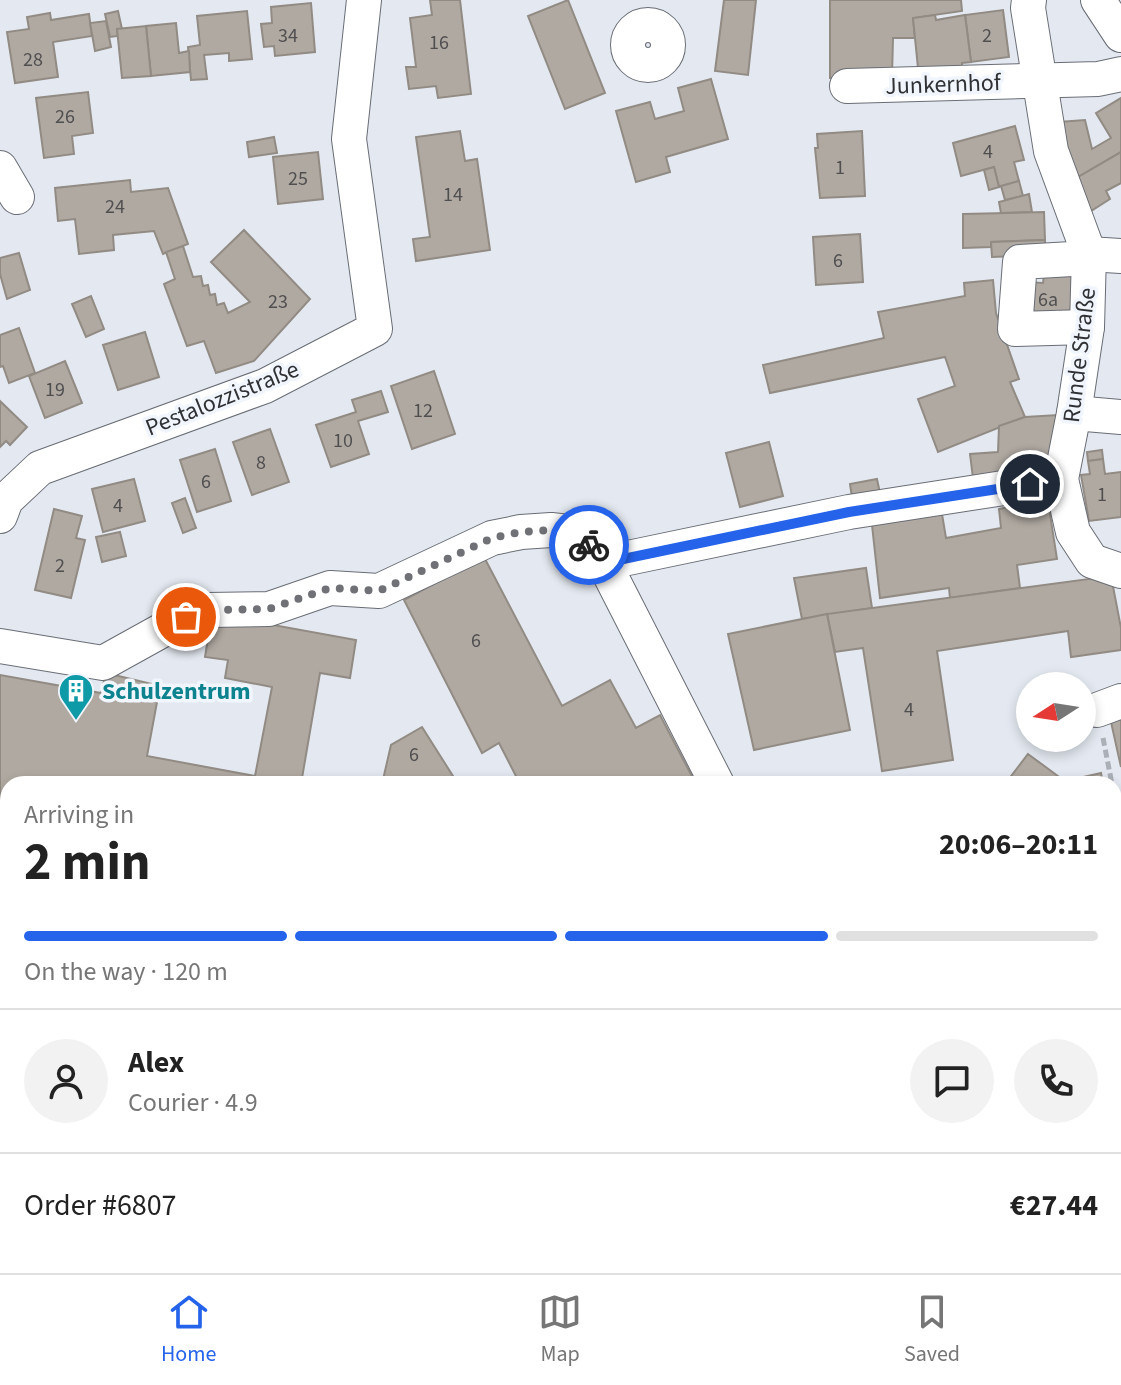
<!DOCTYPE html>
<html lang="en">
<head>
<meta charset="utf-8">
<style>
  :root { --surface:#fff; --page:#f2f2f2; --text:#222; --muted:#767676; --line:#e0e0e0; --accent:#2563eb }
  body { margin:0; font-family:"Source Sans 3",sans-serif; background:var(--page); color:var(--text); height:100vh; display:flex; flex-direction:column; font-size:30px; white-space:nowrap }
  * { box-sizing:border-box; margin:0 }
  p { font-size:26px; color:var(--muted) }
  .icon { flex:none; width:44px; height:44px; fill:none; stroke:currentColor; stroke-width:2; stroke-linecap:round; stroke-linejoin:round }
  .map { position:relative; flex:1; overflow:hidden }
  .panel { position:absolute; left:0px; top:776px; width:1122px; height:498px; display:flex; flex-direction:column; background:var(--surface); border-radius:24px 24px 0 0; box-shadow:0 4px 12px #0003 }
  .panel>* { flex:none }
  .needle { width:52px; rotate:258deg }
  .fabs { position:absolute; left:1016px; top:672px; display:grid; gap:16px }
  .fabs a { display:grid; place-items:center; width:80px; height:80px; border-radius:50%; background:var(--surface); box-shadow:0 4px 12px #0003; font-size:40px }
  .pin { position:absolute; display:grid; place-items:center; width:68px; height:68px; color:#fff; margin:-34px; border:4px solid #fff; border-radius:50%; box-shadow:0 2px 8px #0007 }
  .courier { position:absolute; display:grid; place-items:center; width:80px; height:80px; margin:-40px; border:6px solid #2563eb; border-radius:50%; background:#fff; color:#222; box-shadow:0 2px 10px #0007 }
  .headline em { font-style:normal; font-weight:700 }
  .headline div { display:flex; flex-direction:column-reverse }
  .headline { display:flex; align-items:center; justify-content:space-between; height:136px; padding:0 24px }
  h1 { font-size:52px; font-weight:700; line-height:60px }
  .bar { display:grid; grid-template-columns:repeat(4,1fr); gap:12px 8px; align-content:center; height:96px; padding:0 24px }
  .bar i { height:10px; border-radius:6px; background:var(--line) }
  .bar .on { background:var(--accent) }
  .bar p { grid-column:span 4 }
  .line { display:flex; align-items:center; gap:20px; padding:0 24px; border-top:2px solid var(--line) }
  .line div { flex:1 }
  .round { display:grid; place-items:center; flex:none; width:84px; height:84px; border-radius:42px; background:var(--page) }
  .tab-bar { display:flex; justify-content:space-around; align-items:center; height:112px; border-top:2px solid var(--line); background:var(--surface); font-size:22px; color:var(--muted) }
  .tab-bar a { display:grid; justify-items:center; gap:4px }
  .tab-bar .on { color:var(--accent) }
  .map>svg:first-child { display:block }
  .pitch { fill:#b7bd90 }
  .building { fill:#b0a9a2; stroke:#918b84; stroke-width:2 }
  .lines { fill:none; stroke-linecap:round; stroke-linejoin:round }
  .minor-casing { stroke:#696d75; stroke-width:36 }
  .path { stroke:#abafb6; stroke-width:5; stroke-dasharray:8 4; stroke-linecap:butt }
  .minor { stroke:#fff; stroke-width:34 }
  .done { stroke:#6f7177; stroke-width:8; stroke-dasharray:0 14.4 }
  .route { stroke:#2563eb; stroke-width:10 }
  .labels { text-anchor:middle; stroke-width:7; stroke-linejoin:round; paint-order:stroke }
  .number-label { font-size:20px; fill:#504f50 }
  .street-label { font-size:24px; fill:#303135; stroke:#f1f6fe }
  .culture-label { font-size:24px; font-weight:bold; fill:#0d838f; stroke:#f1f6fe; text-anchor:start }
</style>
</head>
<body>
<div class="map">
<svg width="1121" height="1273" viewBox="0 0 1121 1273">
  <rect width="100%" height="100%" fill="#e4e9f1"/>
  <!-- pitch -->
  <path class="pitch" d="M0 866 8 867V1033L0 1032Z"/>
  <!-- building -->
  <g class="building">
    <path d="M430 0H460L471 94 438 98 436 86 409 89 406 67H416L410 18 432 15Z"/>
    <path d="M568 0 605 93 565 109 528 16Z"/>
    <path d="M724 0H756L748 75 715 71Z"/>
    <path d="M830 0H961L962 11 913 18 915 38H893L892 76 830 78Z"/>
    <path d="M311 3 315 52 275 56 274 46 264 47 261 24 272 23 271 7Z"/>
    <path d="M1003 10 1009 57 971 62 965 15Z"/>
    <path d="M118 11 122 29H117L118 36 110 37 105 14Z"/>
    <path d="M247 11 252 59 229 61V53L204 55 207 79 191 80 188 47 200 45 197 16Z"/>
    <path d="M50 13 51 20 89 14 92 36 53 42 58 77 15 83 7 32 29 29 27 17Z"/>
    <path d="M935 15 936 20 965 15 971 62 962 63 963 74 918 68 913 18Z"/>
    <path d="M106 21 111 47 95 51 90 23Z"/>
    <path d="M176 23 179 53 189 51 190 72 151 76 146 26Z"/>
    <path d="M146 26 151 76 122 78 117 29Z"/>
    <path d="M711 79 728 139 666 157 670 172 636 182 616 111 650 102 655 119 684 111 678 88Z"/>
    <path d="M88 92 93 133 72 136 74 154 44 158 36 98Z"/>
    <path d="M1121 98V152L1073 180 1059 122 1085 120 1092 149 1111 138 1096 113Z"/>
    <path d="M1015 126 1024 160 1014 162 1019 181 999 187 994 167 961 176 953 143Z"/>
    <path d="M460 131 465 161 477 159 490 250 416 261 413 239 430 237 416 137Z"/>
    <path d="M862 131 865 196 820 198 815 148H818L817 134Z"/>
    <path d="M274 137 277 153 249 157 247 142Z"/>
    <path d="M318 152 323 199 278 204 273 157Z"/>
    <path d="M1121 152V183L1106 191 1110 199 1091 211 1073 180Z"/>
    <path d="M994 167 999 187 989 190 984 170Z"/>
    <path d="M130 180 131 192 168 188 188 244 163 254 154 231 113 235 114 250 79 254 75 219 58 221 55 188Z"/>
    <path d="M1019 181 1023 196 1005 200 1001 186Z"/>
    <path d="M1029 194 1032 212 1001 213 999 202Z"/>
    <path d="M1044 212 1045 240 991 242V247L963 248V214Z"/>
    <path d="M244 230 310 299 254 361 216 373 204 341 187 346 164 284 175 279 166 252 183 246 193 277 201 276 203 286 208 285 210 295 215 294 217 305 224 303 228 313 250 302 211 262Z"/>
    <path d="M860 234 863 282 816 285 813 237Z"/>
    <path d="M1045 240 1046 255 992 257 991 242Z"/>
    <path d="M19 253 30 290 7 299 0 274V258Z"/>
    <path d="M1045 267 1074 270 1070 320 1024 316 1026 282 1043 283Z"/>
    <path d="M993 280 996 313 1019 379 1010 382 1025 417 938 452 918 399 955 386 945 357 770 393 763 365 884 338 878 312 965 296 964 283Z"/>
    <path d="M91 296 104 329 86 337 72 304Z"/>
    <path d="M19 328 35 373 9 383 3 366 0 367V335Z"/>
    <path d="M145 332 159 377 118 390 103 345Z"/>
    <path d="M65 361 82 403 45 418 29 376Z"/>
    <path d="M434 371 455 434 412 449 391 386Z"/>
    <path d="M381 391 388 412 358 421 369 454 331 467 316 425 356 412 352 400Z"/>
    <path d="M0 401 27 427 10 445 6 441 0 447Z"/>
    <path d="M1058 415 1047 466 973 478 970 454 998 452 999 426 1025 417Z"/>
    <path d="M270 429 289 482 252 495 233 442Z"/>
    <path d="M769 442 783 496 740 507 726 453Z"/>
    <path d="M215 449 231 501 197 512 180 460Z"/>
    <path d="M1102 450 1103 459 1088 461 1087 452Z"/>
    <path d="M1103 459 1105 474 1121 472V517L1089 521 1081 475 1090 474 1088 461Z"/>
    <path d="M134 479 145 521 103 532 92 489Z"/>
    <path d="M877 479 881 498 853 504 850 484Z"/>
    <path d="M185 498 196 528 183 533 172 503Z"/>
    <path d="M1038 501 1040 509 1049 508 1057 559 1017 565 1020 588 950 598 949 588 880 598 871 516 941 508 946 538 1001 528 999 509Z"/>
    <path d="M54 509 82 516 76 538 85 540 71 598 35 590Z"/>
    <path d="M120 532 126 556 102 562 96 537Z"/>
    <path d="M484 557 562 706 610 680 636 728 660 715 696 784H510L518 780 499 743 482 753 404 600Z"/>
    <path d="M866 568 872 608 802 619 794 578Z"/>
    <path d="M1111 576 1121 628V650L1071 657 1068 631 937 651 953 760 882 771 863 648 835 652 827 614Z"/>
    <path d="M212 614 356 640 350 678 320 673 301 784H8V856L0 855V675L101 693 106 673 160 686 147 756 255 776 272 687 225 678 228 660 205 657Z"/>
    <path d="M827 614 850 730 754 750 728 634Z"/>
    <path d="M1121 710V767L1109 713Z"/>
    <path d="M422 727 458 784H382L391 745Z"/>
    <path d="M1028 754 1066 782 1064 784H1005Z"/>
    <path d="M1101 773 1103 784H1081L1079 778Z"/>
    <path d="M1120 1244 1121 1273H1096L1092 1266H1114V1248Z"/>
  </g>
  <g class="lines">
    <defs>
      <g id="minor">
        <path d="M1029 0 1028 8 1051 151 1089 254 1087 327 1074 413 1061 479 1073 532 1092 561 1121 571"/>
        <path d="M1098 0 1121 35"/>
        <circle cx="648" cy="45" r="20"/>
        <path d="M847 86 1098 79 1121 74"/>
        <path d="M0 168 17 197"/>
        <path d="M1089 254 1121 256"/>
        <path d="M1087 327 1015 329 1020 262 1089 258"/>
        <path d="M1074 413 1121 417"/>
        <path d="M0 516 6 500 40 468 265 386 375 329 349 139 364 0"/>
        <path d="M604 563 849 512 1061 479"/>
        <path d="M0 646 103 663 186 617 208 610 269 609 330 588 379 591 492 538 521 532 551 530 568 532 586 542 604 563 717 784"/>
        <path d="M1097 710 1121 701"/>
        <path d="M1114 1214 1121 1211"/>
        <path d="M530 1266V1273"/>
        <path d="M1002 1266 1003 1273"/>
        <path d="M0 1268 127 1266"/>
        <path d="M267 1273 268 1266"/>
      </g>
    </defs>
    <!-- minor casing -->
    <use href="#minor" class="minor-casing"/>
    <!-- path -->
    <g class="path">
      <path d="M1103 738 1112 784"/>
      <path d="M1114 793 1121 827"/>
      <path d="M1114 870 1121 868"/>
      <path d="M0 1075 8 1077"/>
      <path d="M608 1266V1273"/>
      <path d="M840 1266V1273"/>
    </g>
    <!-- minor -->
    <use href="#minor" class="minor"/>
  </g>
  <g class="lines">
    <!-- done -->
    <path class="done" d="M186 617 208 610 269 609 330 588 379 591 492 538 521 532 551 530 568 532 589 545"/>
    <!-- route -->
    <path class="route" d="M589 545 604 563 849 512 1030 484"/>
  </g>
  <!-- icons -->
  <defs>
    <symbol id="building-pin" viewBox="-11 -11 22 30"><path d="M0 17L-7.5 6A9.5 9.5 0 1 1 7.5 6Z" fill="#0f9aa8" stroke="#f1f6fe"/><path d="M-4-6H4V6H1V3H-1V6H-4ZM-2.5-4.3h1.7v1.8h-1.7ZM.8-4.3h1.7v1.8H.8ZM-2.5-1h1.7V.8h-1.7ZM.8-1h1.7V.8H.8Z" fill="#fff"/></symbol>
  </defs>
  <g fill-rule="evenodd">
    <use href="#building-pin" x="56" y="671" width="40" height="54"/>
  </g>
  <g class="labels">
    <!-- number labels -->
    <g class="number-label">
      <text x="288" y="42">34</text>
      <text x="987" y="42">2</text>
      <text x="439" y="49">16</text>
      <text x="33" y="66">28</text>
      <text x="65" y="123">26</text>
      <text x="988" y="158">4</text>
      <text x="840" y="174">1</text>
      <text x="298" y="185">25</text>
      <text x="453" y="201">14</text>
      <text x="115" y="213">24</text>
      <text x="838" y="267">6</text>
      <text x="1048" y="306">6a</text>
      <text x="278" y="308">23</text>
      <text x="55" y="396">19</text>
      <text x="423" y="417">12</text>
      <text x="343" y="447">10</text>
      <text x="261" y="469">8</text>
      <text x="206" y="488">6</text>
      <text x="1102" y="501">1</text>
      <text x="118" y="512">4</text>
      <text x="60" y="572">2</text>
      <text x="476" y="647">6</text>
      <text x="909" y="716">4</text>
      <text x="414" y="761">6</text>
    </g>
    <!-- street labels -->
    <g class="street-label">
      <text transform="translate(943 84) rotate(-2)" y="8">Junkernhof</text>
      <text transform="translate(1079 355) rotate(-83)" y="8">Runde Straße</text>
      <text transform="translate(222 398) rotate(-22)" y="8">Pestalozzistraße</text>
    </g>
    <!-- culture labels -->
    <g class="culture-label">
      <text x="102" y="699">Schulzentrum</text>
    </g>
  </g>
</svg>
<div class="fabs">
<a><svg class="needle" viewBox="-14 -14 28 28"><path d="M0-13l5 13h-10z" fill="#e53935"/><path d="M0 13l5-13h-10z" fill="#767676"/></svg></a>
</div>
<div class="pin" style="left:186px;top:617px;background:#ea580c"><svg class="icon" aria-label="bag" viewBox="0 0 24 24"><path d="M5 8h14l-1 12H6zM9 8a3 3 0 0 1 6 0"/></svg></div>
<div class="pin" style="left:1030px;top:484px;background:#1f2937"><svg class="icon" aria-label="home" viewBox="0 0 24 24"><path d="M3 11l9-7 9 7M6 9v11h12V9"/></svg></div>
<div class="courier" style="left:589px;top:545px"><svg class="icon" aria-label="bike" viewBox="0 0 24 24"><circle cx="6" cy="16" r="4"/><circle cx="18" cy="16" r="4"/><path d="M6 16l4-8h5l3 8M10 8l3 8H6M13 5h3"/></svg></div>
<section class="panel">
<div class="headline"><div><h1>2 min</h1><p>Arriving in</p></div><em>20:06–20:11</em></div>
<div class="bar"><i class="on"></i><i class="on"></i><i class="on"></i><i></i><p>On the way · 120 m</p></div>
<div class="line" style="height:144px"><a class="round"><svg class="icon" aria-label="person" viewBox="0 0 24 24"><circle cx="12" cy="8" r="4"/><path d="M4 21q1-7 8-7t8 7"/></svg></a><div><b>Alex</b><p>Courier · 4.9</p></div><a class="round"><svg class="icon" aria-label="chat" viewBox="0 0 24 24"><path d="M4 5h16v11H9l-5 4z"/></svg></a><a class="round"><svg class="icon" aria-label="phone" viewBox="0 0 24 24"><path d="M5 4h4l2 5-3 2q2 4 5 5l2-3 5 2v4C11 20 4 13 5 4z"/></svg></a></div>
<div class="line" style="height:104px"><div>Order #6807</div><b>€27.44</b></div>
</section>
</div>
<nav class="tab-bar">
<a class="on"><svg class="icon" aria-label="home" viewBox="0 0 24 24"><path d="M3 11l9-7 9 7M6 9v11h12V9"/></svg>Home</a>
<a><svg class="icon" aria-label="map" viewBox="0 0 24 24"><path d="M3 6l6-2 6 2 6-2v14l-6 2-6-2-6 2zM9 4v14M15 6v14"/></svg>Map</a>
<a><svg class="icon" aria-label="saved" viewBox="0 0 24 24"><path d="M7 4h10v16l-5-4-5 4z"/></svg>Saved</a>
</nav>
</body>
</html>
